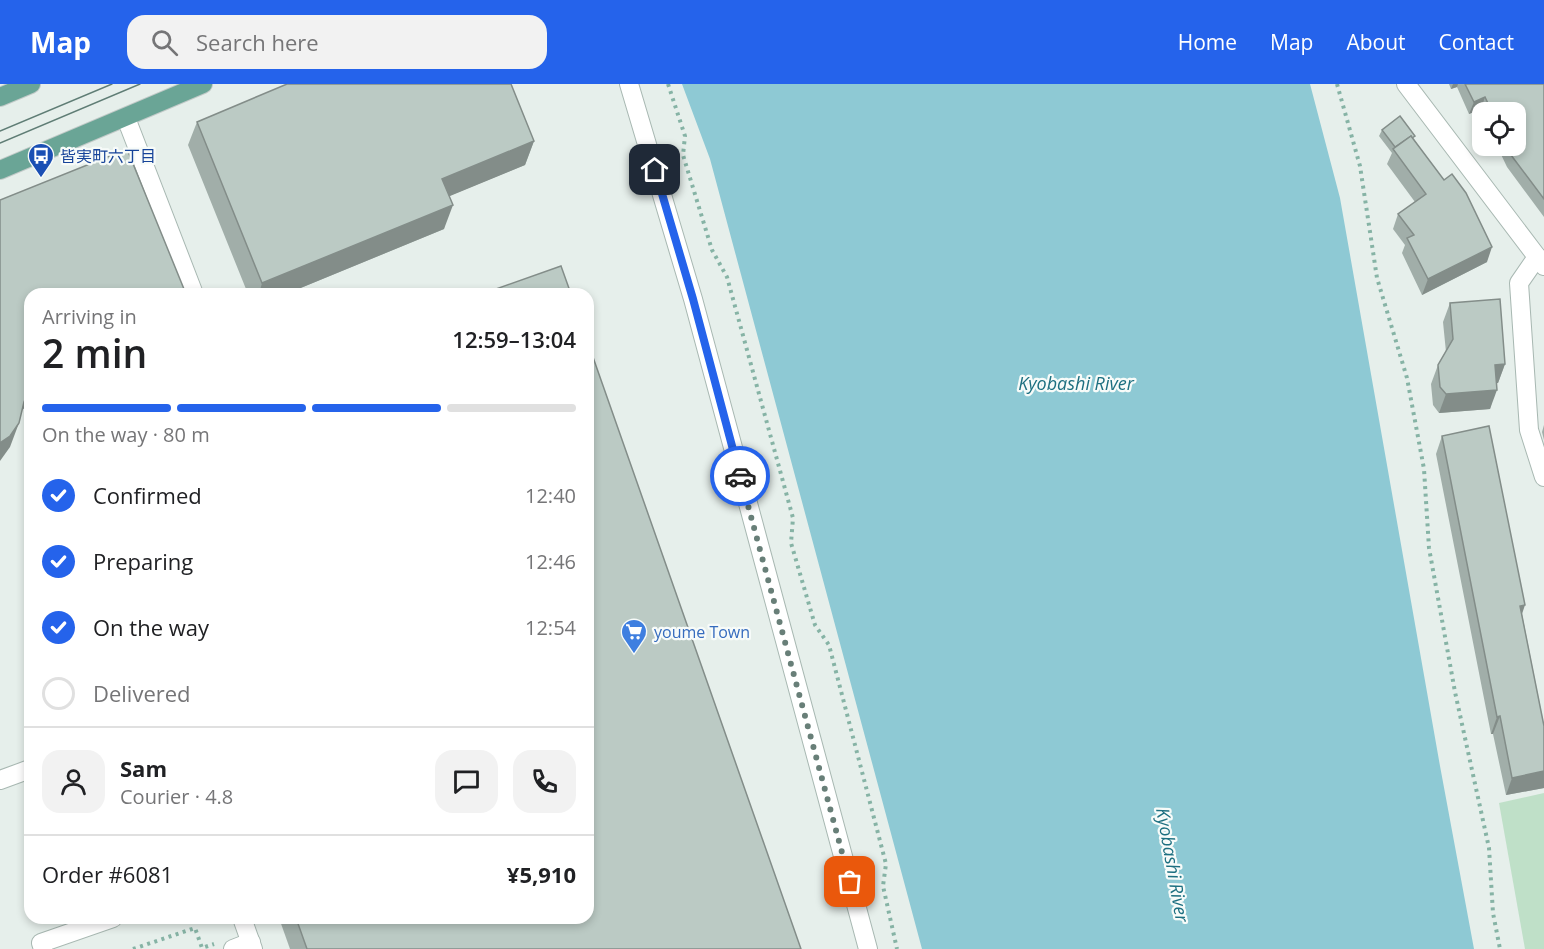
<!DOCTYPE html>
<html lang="en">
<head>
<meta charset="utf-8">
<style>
  :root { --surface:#fff; --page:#f2f2f2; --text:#202124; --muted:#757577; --line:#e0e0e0; --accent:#2563eb }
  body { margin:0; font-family:"Open Sans","Noto Sans JP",sans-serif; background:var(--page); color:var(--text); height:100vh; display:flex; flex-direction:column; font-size:22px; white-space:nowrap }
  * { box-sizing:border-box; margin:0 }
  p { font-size:20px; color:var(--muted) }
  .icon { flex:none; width:33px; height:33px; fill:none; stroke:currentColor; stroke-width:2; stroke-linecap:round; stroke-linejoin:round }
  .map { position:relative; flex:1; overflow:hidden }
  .details { position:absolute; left:24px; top:204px; width:570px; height:636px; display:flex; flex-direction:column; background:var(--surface); border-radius:18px; box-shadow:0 3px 9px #0003 }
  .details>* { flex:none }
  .controls { position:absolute; left:1472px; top:18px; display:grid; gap:12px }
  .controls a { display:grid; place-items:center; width:54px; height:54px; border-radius:12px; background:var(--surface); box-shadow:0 3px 9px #0003; font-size:30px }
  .pin { position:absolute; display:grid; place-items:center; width:51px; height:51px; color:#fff; margin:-26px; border-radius:12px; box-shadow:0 3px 9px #0006 }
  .courier { position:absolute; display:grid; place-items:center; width:60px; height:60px; margin:-30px; border:4px solid #2563eb; border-radius:50%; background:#fff; color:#222; box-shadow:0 2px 8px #0007 }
  .overview em { font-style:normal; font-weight:600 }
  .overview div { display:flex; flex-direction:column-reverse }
  .overview { display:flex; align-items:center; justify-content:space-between; height:102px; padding:0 18px }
  h1 { font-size:39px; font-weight:600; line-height:45px }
  .bar { display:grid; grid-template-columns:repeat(4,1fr); gap:9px 6px; align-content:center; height:72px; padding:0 18px }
  .bar i { height:8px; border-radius:4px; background:var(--line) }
  .bar .on { background:var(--accent) }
  .bar p { grid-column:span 4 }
  .line { display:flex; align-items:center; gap:15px; padding:0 18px; border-top:2px solid var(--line) }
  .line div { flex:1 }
  .round { display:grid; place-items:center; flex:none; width:63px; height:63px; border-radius:18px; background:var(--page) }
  ol { padding:0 18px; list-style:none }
  li { display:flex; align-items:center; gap:18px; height:66px }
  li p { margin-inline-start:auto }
  li .icon { padding:6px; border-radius:50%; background:var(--accent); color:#fff; stroke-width:4 }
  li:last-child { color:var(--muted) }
  li i { width:33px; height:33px; border:3px solid var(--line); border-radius:50% }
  header { display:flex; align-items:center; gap:36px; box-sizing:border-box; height:84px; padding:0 30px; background:var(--accent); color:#fff }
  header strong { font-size:28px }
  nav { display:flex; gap:33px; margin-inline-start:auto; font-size:21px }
  .search { width:420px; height:54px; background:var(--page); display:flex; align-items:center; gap:15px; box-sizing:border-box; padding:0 21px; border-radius:18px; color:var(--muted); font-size:22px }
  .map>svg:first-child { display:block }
  .green { fill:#bfe0c8 }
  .water { fill:#8ec9d4 }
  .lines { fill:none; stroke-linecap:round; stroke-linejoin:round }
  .minor-casing { stroke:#a8b8b2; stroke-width:20 }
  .major-casing { stroke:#c2cac8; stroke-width:20 }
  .path { stroke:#86b3a5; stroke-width:4; stroke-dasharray:3 4.5; stroke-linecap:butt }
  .minor { stroke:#fff; stroke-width:18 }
  .major { stroke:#6aa596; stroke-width:18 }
  .tram { stroke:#5f7d75; stroke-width:1.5 }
  .wall { fill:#a1aea9 }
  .shaded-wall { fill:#838d89 }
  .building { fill:#bbcac4; stroke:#838d89; stroke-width:1.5 }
  .done { stroke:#687f78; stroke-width:6; stroke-dasharray:0 10.8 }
  .route { stroke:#2563eb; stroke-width:8 }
  .labels { text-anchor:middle; stroke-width:4.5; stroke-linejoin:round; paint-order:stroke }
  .transit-label { font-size:16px; fill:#164399; stroke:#f7fbf9; text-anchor:start }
  .shop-label { font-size:16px; fill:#366cbe; stroke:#f7fbf9; text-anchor:start }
  .water-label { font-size:18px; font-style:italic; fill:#1c6f80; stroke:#f7fbf9 }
</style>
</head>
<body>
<header>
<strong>Map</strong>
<div class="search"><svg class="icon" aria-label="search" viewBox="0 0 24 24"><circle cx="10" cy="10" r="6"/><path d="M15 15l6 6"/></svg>Search here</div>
<nav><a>Home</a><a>Map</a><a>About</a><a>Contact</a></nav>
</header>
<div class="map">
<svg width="1544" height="865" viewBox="0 0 1544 865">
  <rect width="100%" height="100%" fill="#e6efeb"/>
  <!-- green -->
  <path class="green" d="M1544 709V865H1525L1499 719Z"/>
  <!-- water -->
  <path class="water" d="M682 0H1310L1340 114 1440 682 1474 865H922L710 75Z"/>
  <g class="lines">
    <defs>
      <g id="minor">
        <path d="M629 0 693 215 868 865"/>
        <path d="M1406 0 1544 182"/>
        <path d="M126 34 194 210"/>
        <path d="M1537 173 1519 199 1529 346 1544 393"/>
        <path d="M0 696 30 685"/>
        <path d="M242 834 253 865"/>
        <path d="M43 865 41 859 113 834"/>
        <path d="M233 865 251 858"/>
      </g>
      <g id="major">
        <path d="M0 13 31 0"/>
        <path d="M0 86 203 0"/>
      </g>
    </defs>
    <!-- minor casing -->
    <use href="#minor" class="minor-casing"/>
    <!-- major casing -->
    <use href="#major" class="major-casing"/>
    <!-- path -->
    <g class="path">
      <path d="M668 0 685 52 683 71 712 166 727 193 793 434 791 459 815 541 829 561 886 780 883 802 897 865"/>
      <path d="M1337 0 1360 82 1377 194 1407 294 1424 385 1429 464 1455 608 1489 764 1493 829 1500 865"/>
      <path d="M133 865 195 844 202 864 214 860"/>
    </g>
    <!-- minor -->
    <use href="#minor" class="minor"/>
    <!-- major -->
    <use href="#major" class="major"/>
    <!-- tram -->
    <g class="tram">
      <path d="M0 47 112 0"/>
      <path d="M0 59 140 0"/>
    </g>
  </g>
  <!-- wall -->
  <g class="wall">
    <path d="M1449 0H1544V133L1507 83 1497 62H1515V28H1483L1481 25 1469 30 1457 3 1451 5Z"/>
    <path d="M197 38 534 57 525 81 449 112 444 145 286 210H248L188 61Z"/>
    <path d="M1382 46 1414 55 1487 178 1422 211 1402 169 1405 161 1393 145 1398 130 1415 118 1387 80 1392 69 1379 52Z"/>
    <path d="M1450 219 1505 280 1498 299H1497L1490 325 1439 329 1433 321 1431 300 1438 281 1446 268 1443 238Z"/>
    <path d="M1544 341V356L1542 348Z"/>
    <path d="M1442 352 1522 530 1544 642V704L1506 711 1493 650H1491L1436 370Z"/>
    <path d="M279 834H588L801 865H290Z"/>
  </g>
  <!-- shaded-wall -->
  <g class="shaded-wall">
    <path d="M1453 0H1458L1457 3 1451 5Z"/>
    <path d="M1485 13 1481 25 1469 30 1474 18Z"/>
    <path d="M534 57 525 81 433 119 442 95Z"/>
    <path d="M453 121 444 145 286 210H259L262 199Z"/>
    <path d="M1492 163 1487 178 1422 211 1428 195Z"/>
    <path d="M1505 280 1498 299 1488 300 1495 281Z"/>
    <path d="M30 304V320L22 326 15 342Z"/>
    <path d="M1497 306 1490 325 1439 329 1446 310Z"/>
    <path d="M19 339 10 363 0 377V359Z"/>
    <path d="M1525 521 1519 539 1520 522Z"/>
    <path d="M1500 632 1493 650H1491L1497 633Z"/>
    <path d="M1544 687V704L1506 711 1512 694Z"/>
  </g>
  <!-- building -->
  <g class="building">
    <path d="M287 0H511L534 57 442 95 453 121 262 199 197 38Z"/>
    <path d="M1465 0H1544V115L1511 71 1507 62H1515V28H1492L1485 13 1474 18Z"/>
    <path d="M1400 32 1415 52 1412 54 1411 52 1395 63 1382 46Z"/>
    <path d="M1411 52 1444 96 1452 90 1466 109 1492 163 1428 195 1407 154 1414 151 1398 130 1426 110 1393 65Z"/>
    <path d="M127 65 186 210H30V304L24 318 19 339 10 352 0 359V116Z"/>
    <path d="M561 182 571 210H482Z"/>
    <path d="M1500 215 1505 280 1495 281 1497 306 1446 310 1440 303 1438 281 1453 255 1450 219Z"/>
    <path d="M588 259 801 865H307L296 834H588Z"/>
    <path d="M1489 342 1525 521 1520 522 1544 642V687L1512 694 1500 632 1497 633 1442 352Z"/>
  </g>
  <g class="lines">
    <!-- done -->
    <path class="done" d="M740 392 850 798"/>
    <!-- route -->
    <path class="route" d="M655 86 693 215 740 392"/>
  </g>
  <!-- icons -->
  <defs>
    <symbol id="bus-pin" viewBox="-11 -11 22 30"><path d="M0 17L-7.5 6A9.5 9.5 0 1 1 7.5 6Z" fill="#1a4fb4" stroke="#f7fbf9"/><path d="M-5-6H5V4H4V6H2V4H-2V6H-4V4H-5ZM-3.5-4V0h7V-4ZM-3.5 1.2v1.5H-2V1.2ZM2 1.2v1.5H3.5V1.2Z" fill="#fff"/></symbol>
    <symbol id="supermarket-pin" viewBox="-11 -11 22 30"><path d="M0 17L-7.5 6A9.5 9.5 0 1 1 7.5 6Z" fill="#3f7fe0" stroke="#f7fbf9"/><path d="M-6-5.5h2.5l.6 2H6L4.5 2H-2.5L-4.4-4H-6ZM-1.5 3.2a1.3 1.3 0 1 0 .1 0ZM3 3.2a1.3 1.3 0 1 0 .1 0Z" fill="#fff"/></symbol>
  </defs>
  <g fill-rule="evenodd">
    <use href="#bus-pin" x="26" y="57" width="30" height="40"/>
    <use href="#supermarket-pin" x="619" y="533" width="30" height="40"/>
  </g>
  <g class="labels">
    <!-- transit labels -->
    <g class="transit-label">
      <text x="60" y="78">皆実町六丁目</text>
    </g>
    <!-- shop labels -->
    <g class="shop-label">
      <text x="654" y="554">youme Town</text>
    </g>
    <!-- water labels -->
    <g class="water-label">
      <text x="1076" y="306">Kyobashi River</text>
      <text transform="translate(1172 781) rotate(80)" y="6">Kyobashi River</text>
    </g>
  </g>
</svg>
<div class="controls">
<a><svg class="icon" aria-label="locate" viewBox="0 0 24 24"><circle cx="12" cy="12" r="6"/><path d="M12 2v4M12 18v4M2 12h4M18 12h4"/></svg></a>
</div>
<div class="pin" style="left:850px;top:798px;background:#ea580c"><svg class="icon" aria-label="bag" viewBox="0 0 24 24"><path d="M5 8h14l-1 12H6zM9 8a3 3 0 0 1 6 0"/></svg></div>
<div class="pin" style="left:655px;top:86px;background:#1f2937"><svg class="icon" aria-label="home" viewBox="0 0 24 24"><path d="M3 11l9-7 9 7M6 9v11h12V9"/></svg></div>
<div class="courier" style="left:740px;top:392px"><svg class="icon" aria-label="car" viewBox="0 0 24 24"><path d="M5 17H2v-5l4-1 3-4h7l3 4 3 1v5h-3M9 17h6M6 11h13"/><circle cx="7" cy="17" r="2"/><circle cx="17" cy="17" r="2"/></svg></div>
<section class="details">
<div class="overview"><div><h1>2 min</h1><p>Arriving in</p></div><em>12:59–13:04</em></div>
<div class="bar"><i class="on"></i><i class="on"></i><i class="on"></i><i></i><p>On the way · 80 m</p></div>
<ol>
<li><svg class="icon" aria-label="check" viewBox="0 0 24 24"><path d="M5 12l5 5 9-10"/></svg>Confirmed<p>12:40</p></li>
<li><svg class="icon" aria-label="check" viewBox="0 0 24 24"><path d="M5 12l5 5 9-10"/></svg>Preparing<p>12:46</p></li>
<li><svg class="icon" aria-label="check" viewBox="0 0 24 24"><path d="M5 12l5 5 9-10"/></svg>On the way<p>12:54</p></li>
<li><i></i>Delivered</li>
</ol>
<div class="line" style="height:108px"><a class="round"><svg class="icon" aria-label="person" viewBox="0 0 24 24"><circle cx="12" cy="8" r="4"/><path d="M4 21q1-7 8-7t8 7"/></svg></a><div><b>Sam</b><p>Courier · 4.8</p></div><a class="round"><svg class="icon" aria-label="chat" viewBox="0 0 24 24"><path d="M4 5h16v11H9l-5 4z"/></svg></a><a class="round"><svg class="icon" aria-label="phone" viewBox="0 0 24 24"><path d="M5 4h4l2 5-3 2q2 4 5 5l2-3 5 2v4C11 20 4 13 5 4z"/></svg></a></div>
<div class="line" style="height:78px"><div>Order #6081</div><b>¥5,910</b></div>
</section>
</div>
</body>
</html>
